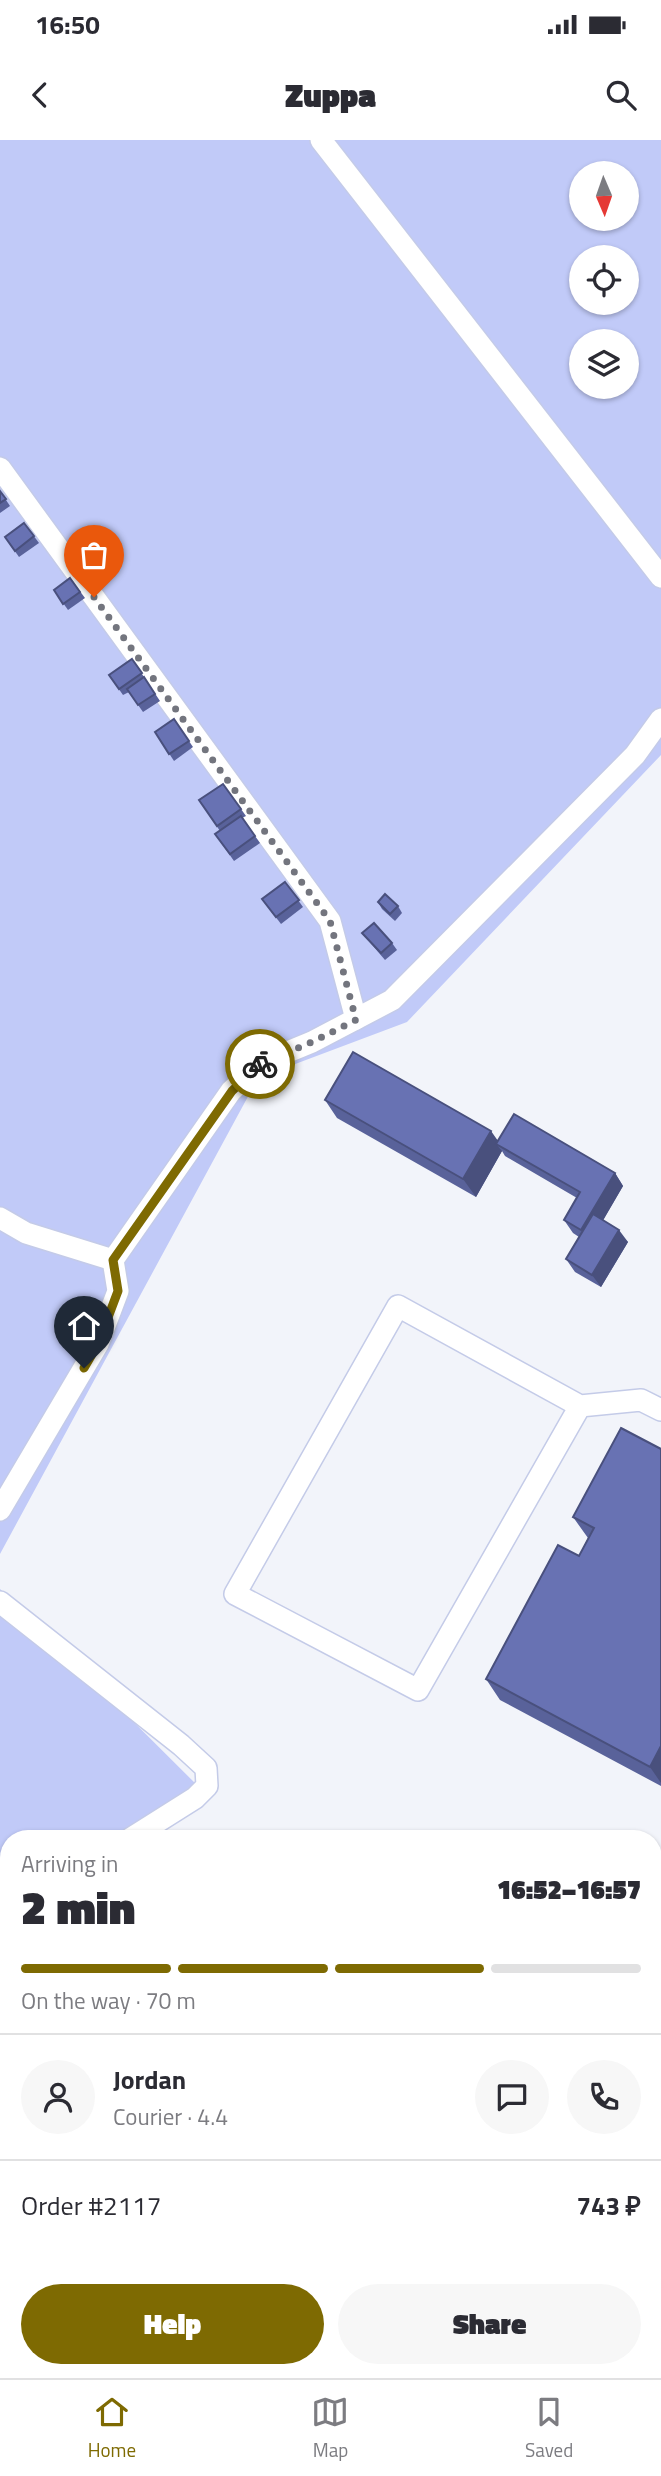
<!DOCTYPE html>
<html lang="en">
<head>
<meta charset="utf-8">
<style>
  :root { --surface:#fff; --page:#f7f7f7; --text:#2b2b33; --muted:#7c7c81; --line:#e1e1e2; --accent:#7e6a02 }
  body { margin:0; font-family:"Titillium Web",sans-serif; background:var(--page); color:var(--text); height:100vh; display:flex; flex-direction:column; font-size:26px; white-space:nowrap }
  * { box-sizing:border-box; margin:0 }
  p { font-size:23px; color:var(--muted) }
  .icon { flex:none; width:38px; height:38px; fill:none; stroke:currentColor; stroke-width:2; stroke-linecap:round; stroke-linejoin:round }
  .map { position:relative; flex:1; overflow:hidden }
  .panel { position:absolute; left:0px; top:1690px; width:662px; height:548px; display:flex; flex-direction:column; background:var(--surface); border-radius:28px 28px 0 0; box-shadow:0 2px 5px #0004 }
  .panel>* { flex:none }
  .needle { width:46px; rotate:178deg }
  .tools { position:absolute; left:569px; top:21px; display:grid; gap:14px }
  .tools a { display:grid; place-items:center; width:70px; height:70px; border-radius:50%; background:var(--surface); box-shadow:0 2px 5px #0004; font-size:35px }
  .pin { position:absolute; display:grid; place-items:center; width:60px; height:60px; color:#fff; margin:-72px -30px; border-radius:50% 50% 50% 0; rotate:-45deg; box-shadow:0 0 7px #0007 }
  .pin .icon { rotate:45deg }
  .courier { position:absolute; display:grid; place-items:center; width:70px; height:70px; margin:-35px; border:5px solid #7e6a02; border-radius:50%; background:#fff; color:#222; box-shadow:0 2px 9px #0007 }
  .head em { font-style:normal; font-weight:800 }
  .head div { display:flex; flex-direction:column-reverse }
  .head { display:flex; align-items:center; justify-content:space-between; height:119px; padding:0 21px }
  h1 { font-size:46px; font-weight:800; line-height:52px }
  .bar { display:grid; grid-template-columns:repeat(4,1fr); gap:10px 7px; align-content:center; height:84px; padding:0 21px }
  .bar i { height:9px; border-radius:5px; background:var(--line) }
  .bar .active { background:var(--accent) }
  .bar p { grid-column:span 4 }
  .line { display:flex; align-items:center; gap:18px; padding:0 21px; border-top:2px solid var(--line) }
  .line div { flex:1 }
  .round { display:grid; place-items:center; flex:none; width:74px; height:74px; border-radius:37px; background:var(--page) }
  .button { display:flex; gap:14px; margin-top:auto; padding:14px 21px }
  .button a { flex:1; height:80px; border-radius:42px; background:var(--accent); color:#fff; font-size:28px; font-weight:800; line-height:80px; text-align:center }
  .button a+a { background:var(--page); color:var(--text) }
  .status { display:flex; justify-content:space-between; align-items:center; height:49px; padding:0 35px; background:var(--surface); direction:ltr }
  .status svg { height:19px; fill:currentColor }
  header { display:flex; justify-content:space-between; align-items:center; height:91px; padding:0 21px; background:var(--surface); font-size:32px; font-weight:800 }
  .tab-bar { display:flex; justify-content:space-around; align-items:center; height:98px; border-top:2px solid var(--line); background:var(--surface); font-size:19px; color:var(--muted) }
  .tab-bar a { display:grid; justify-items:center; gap:4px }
  .tab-bar .active { color:var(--accent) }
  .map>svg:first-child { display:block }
  .garden { fill:#c1caf8; fill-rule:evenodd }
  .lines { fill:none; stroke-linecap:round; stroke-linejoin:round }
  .service-casing { stroke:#c4cbe8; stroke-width:24 }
  .service { stroke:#fff; stroke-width:21 }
  .wall { fill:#59629a }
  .shaded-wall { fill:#49507d }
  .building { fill:#6872b3; stroke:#49507d; stroke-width:2 }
  .done { stroke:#73757e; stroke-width:7; stroke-dasharray:0 12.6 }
  .route { stroke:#7e6a02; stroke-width:9 }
</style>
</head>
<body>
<div class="status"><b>16:50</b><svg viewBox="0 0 49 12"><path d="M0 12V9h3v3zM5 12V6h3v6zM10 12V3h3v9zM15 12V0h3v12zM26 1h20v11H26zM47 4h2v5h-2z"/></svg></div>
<header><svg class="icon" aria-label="back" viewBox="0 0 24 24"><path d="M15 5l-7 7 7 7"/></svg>Zuppa<svg class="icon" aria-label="search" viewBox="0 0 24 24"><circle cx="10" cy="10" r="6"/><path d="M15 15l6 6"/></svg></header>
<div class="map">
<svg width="661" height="2238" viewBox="0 0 661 2238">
  <rect width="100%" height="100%" fill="#f2f4fa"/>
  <!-- garden -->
  <g class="garden">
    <path d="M0 0H661V615L407 882 258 938 0 1414ZM581 33H626V79H581ZM581 117H626V163H581ZM581 201H626V247H581Z"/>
    <path d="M0 1449 209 1657 146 1699H9V1790L0 1796Z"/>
  </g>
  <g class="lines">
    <defs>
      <g id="service">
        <path d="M321 0 661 437"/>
        <path d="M0 328 330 781 356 879"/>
        <path d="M0 1078 26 1093 113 1120"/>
        <path d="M580 1266 398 1166 235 1454 418 1550 580 1266 641 1260 661 1270"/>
        <path d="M0 1370 98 1204 118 1151 113 1120 231 951 261 923 312 902 392 860 635 615 661 579"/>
        <path d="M0 1462 181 1605 206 1628 207 1646 195 1658 130 1699"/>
        <path d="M0 1780 9 1775"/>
        <path d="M653 1928 661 1929"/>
      </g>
    </defs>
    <!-- service casing -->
    <use href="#service" class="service-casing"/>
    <!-- service -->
    <use href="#service" class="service"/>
  </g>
  <!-- wall -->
  <g class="wall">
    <path d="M0 351 10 366 0 373Z"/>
    <path d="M24 383 39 403 19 417 5 397Z"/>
    <path d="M70 438 85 458 68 470 54 450Z"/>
    <path d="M132 519 160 561 143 572 129 552 123 555 109 535Z"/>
    <path d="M174 579 193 607 174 621 155 592Z"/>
    <path d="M223 644 246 676 242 678 260 703 234 721 215 694 220 691 199 660Z"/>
    <path d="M285 742 303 767 281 784 262 759Z"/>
    <path d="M378 762 398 766 402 773 395 781 382 769Z"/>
    <path d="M362 793 392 803 397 810 385 820Z"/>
    <path d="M325 960 498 1000 615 1033 623 1046 603 1080 628 1102 601 1147 575 1132 566 1119 579 1097 573 1093 564 1080 577 1058 505 1016 502 1011 476 1057 337 978Z"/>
    <path d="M661 1309V1646L500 1560 486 1539 579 1416 588 1398 573 1377Z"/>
    <path d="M653 2016 661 2021V2062L653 2057Z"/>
  </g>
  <!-- shaded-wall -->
  <g class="shaded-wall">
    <path d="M491 991 503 1008 496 1004 502 1011 476 1057 463 1039Z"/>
    <path d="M615 1033 623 1046 590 1103 581 1090Z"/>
    <path d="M619 1090 628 1102 601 1147 592 1135Z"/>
    <path d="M661 1606V1643L650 1627Z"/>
    <path d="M661 2039V2060L654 2050Z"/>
  </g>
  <!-- building -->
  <g class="building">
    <path d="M0 351 6 359 0 363Z"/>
    <path d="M24 383 34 396 15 411 5 397Z"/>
    <path d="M70 438 80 452 63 464 54 450Z"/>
    <path d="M132 519 142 533 119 549 109 535Z"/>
    <path d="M144 537 155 554 138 565 127 549Z"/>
    <path d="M174 579 189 601 169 614 155 592Z"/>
    <path d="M223 644 241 669 217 686 199 660Z"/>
    <path d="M241 676 255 696 230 714 215 694Z"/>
    <path d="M285 742 299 760 276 777 262 759Z"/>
    <path d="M385 754 398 766 390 774 378 762Z"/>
    <path d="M374 783 392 803 381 813 362 793Z"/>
    <path d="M353 912 491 991 463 1039 325 960Z"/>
    <path d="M514 974 615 1033 581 1090 564 1080 580 1052 496 1004Z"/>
    <path d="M593 1074 619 1090 592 1135 566 1119Z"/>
    <path d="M621 1288 661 1309V1606L650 1627 486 1539 558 1405 579 1416 594 1388 573 1377Z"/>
    <path d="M653 2016 661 2021V2039L654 2050H653Z"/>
  </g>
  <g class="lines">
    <!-- done -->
    <path class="done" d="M94 457 330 781 356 880 312 902 260 924"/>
    <!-- route -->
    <path class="route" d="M84 1228 98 1204 118 1151 113 1120 232 951 260 924"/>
  </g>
</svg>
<div class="tools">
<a><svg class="needle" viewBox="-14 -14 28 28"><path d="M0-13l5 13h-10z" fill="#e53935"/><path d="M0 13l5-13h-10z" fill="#7c7c81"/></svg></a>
<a><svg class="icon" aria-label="locate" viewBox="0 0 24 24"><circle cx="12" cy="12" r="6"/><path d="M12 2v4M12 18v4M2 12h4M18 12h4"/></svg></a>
<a><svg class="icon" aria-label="layers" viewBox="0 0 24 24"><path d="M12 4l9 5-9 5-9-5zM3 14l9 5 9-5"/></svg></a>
</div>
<div class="pin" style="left:94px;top:457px;background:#ea580c"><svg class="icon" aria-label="bag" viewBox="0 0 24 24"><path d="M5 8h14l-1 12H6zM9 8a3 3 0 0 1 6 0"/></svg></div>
<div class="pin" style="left:84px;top:1228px;background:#1f2937"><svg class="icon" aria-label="home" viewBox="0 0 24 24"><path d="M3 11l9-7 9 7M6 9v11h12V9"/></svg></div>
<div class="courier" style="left:260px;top:924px"><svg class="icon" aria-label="bike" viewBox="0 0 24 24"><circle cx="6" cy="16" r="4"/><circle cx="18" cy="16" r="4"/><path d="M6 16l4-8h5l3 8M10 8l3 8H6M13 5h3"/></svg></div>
<section class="panel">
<div class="head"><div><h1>2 min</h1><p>Arriving in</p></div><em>16:52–16:57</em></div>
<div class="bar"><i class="active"></i><i class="active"></i><i class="active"></i><i></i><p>On the way · 70 m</p></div>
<div class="line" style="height:126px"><a class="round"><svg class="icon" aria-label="person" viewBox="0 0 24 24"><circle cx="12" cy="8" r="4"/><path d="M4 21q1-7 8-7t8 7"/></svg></a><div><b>Jordan</b><p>Courier · 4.4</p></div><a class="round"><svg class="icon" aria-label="chat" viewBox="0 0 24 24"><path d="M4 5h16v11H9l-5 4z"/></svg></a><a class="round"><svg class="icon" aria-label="phone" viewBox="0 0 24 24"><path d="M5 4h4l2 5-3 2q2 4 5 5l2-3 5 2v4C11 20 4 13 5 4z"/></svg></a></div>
<div class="line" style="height:91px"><div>Order #2117</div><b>743 ₽</b></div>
<div class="button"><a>Help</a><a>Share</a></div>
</section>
</div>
<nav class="tab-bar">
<a class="active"><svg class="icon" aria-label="home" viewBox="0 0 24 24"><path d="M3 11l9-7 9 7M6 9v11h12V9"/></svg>Home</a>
<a><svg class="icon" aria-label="map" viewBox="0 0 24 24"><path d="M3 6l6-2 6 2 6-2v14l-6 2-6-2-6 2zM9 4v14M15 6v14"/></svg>Map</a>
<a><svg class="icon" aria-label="saved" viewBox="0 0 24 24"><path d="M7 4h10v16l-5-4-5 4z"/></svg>Saved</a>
</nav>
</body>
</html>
